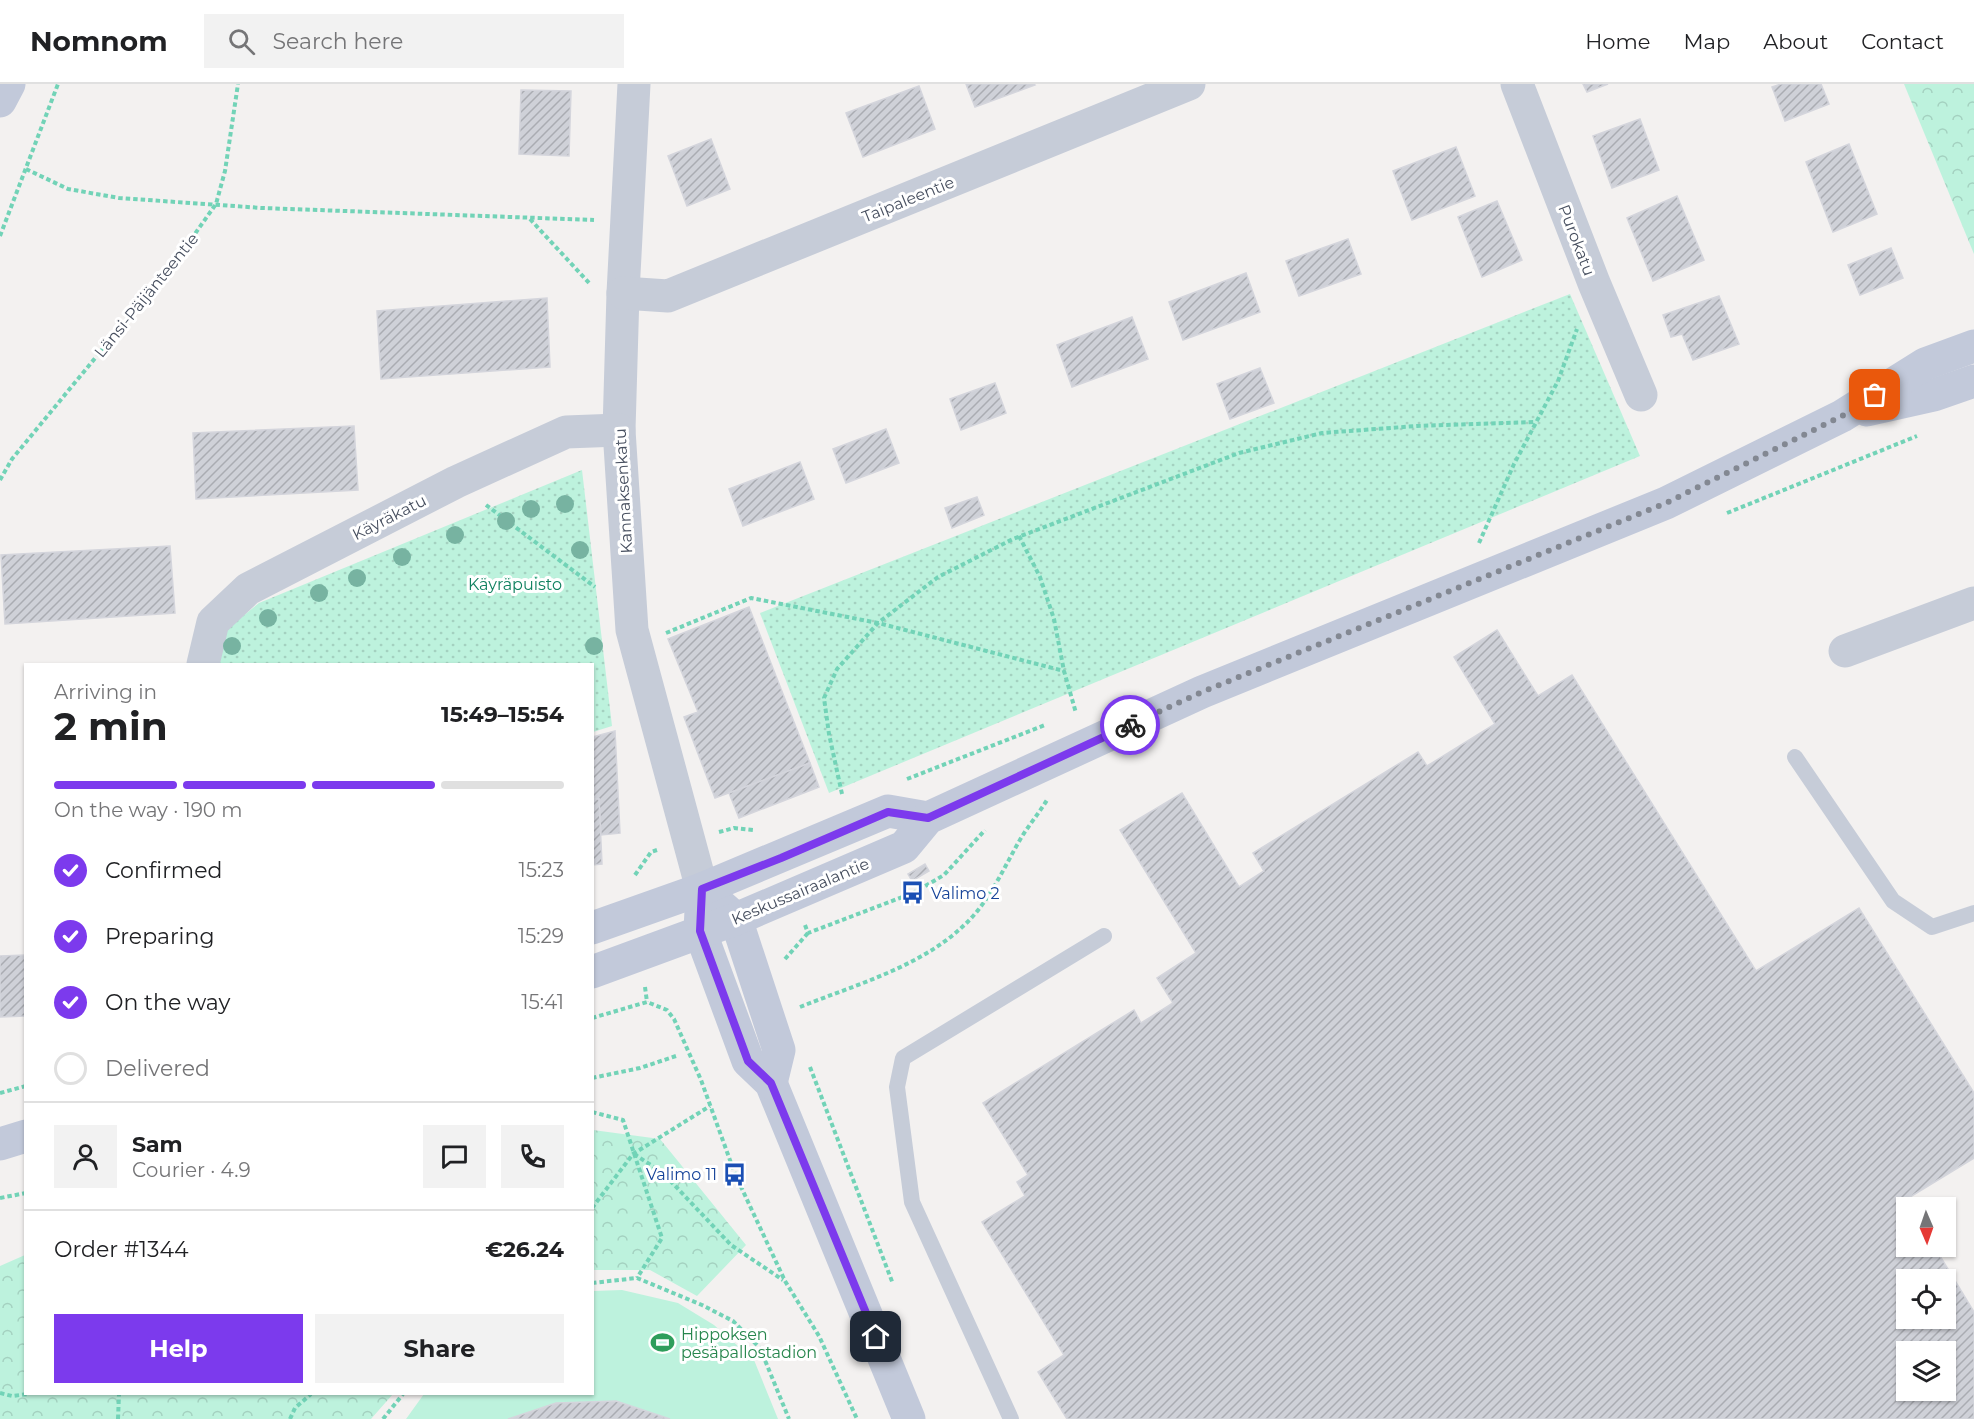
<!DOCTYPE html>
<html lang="en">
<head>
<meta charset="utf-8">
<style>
  :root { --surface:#fff; --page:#f2f2f2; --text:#202124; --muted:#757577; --line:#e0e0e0; --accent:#7c3aed }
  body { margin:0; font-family:Montserrat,sans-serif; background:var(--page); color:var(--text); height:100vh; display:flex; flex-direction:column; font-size:22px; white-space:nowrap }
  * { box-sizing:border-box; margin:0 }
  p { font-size:20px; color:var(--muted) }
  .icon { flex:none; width:33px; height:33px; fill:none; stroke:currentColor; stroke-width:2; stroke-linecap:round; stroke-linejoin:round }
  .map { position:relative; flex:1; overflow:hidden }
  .drawer { position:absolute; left:24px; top:579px; width:570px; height:732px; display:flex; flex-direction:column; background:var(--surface); border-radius:0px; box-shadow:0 2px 4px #0004 }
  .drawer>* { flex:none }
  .needle { width:39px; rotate:178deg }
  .fabs { position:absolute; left:1896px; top:1113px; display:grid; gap:12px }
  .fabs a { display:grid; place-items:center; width:60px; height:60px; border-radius:0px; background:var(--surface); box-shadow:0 2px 4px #0004; font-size:30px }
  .pin { position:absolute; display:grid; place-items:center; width:51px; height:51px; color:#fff; margin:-26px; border-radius:12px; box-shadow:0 3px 9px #0006 }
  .courier { position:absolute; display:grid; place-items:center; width:60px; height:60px; margin:-30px; border:4px solid #7c3aed; border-radius:50%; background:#fff; color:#222; box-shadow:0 2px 8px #0007 }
  .summary em { font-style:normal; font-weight:700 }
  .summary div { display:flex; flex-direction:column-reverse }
  .summary { display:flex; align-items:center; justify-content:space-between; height:102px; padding:0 30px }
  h1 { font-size:39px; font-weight:700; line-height:45px }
  .bar { display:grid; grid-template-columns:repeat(4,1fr); gap:9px 6px; align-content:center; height:72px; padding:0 30px }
  .bar i { height:8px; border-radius:4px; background:var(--line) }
  .bar .current { background:var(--accent) }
  .bar p { grid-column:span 4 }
  .line { display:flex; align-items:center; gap:15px; padding:0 30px; border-top:2px solid var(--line) }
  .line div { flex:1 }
  .round { display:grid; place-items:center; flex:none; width:63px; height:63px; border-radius:0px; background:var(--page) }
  ol { padding:0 30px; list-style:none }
  li { display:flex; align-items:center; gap:18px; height:66px }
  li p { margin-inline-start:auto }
  li .icon { padding:6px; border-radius:50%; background:var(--accent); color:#fff; stroke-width:4 }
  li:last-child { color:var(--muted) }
  li i { width:33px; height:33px; border:3px solid var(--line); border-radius:50% }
  .button { display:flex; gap:12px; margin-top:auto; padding:12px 30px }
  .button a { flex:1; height:69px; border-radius:0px; background:var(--accent); color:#fff; font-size:24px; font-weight:700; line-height:69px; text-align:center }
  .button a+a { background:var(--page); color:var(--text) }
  header { display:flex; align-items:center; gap:36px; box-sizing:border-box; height:84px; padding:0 30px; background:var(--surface); border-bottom:2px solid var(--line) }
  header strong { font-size:28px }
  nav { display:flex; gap:33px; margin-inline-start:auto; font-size:21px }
  .search { width:420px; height:54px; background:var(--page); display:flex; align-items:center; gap:15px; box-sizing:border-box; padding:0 21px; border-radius:0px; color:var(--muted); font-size:22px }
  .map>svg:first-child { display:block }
  .grass { fill:url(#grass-dots) }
  .forest { fill:url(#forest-crowns) }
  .pitch { fill:#bdf2dd }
  .building { fill:url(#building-hatch); stroke:#d4d5dc; stroke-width:1.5; fill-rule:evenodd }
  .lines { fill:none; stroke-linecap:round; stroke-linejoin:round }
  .path { stroke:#72d3b7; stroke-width:4; stroke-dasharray:4.5 3; stroke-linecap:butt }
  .lane { stroke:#c6ccd8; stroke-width:16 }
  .street { stroke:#c6ccd8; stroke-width:33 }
  .secondary { stroke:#c2c9da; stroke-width:33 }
  .tree { fill:#77b3a1 }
  .done { stroke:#838892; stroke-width:6; stroke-dasharray:0 10.8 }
  .route { stroke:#7c3aed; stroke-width:8 }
  .labels { text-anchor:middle; stroke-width:6; stroke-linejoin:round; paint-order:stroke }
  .street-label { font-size:16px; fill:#474f5f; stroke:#fff }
  .park-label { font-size:16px; fill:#118160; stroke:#fff }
  .transit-label { font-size:16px; fill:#164399; stroke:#fff; text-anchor:start }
  .leisure-label { font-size:16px; fill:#27864d; stroke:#fff; text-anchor:start }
</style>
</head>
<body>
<header>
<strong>Nomnom</strong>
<div class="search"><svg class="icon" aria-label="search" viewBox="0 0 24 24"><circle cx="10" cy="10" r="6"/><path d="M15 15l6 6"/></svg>Search here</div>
<nav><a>Home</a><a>Map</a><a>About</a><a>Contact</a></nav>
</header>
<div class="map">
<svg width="1974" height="1335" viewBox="0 0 1974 1335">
  <defs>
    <pattern id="grass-dots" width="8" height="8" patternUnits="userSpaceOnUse" patternTransform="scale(1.5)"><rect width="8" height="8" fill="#bdf2dd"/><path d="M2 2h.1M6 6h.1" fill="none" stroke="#a4d1c0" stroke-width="1.8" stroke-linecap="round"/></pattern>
    <pattern id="forest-crowns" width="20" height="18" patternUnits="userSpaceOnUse" patternTransform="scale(1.5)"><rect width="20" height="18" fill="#bdf2dd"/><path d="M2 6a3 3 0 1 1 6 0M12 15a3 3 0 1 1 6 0" fill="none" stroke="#a4d1c0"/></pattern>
    <pattern id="building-hatch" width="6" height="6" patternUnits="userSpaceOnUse" patternTransform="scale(1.5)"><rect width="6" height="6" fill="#cfd1d8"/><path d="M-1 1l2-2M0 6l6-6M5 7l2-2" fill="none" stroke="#aaacb2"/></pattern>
  </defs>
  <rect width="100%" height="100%" fill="#f3f1f0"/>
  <!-- grass -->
  <g class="grass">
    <path d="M1570 210 1640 372 829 709 760 529Z"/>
    <path d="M582 386 612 642 593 648 592 580H218L222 549 259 519Z"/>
  </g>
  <!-- forest -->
  <g class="forest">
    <path d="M1904 0H1974V170Z"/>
    <path d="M593 1046 660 1055 746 1161 697 1212 650 1186H593Z"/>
    <path d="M25 1171 26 1310H393L371 1335H0V1182Z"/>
  </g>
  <!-- pitch -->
  <path class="pitch" d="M622 1206 678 1219 714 1241 754 1276 778 1335H406L424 1310H592L593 1207Z"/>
  <!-- building -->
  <g class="building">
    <path d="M966 0H1034L1035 1 975 23Z"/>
    <path d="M1583 0H1608L1587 8Z"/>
    <path d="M1781 0H1821L1829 20 1785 37 1772 3Z"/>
    <path d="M919 2 935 45 863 73 846 29Z"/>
    <path d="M521 6 571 7 569 72 519 70Z"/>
    <path d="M1640 35 1659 86 1612 104 1593 52Z"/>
    <path d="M711 55 730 105 687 122 668 72Z"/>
    <path d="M1849 60 1877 130 1833 148 1806 78Z"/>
    <path d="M1456 63 1475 112 1412 136 1393 87Z"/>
    <path d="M1677 112 1704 176 1653 197 1627 134Z"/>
    <path d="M1497 117 1522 176 1482 193 1458 133Z"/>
    <path d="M1348 155 1361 190 1299 212 1286 177Z"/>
    <path d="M1891 164 1903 194 1860 211 1848 181Z"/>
    <path d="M1246 189 1260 228 1183 256 1169 218Z"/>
    <path d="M1719 212 1739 260 1693 276 1682 250 1671 253 1663 231Z"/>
    <path d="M547 214 550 283 381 295 377 227Z"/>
    <path d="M1132 233 1148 275 1072 303 1057 261Z"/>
    <path d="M1260 284 1274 319 1230 335 1217 300Z"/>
    <path d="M995 299 1006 329 961 346 950 315Z"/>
    <path d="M354 342 358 406 196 415 193 349Z"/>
    <path d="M886 345 899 379 846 399 833 365Z"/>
    <path d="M800 378 814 415 743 442 729 405Z"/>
    <path d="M977 413 984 431 952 444 945 424Z"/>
    <path d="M170 462 175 529 5 540 1 471Z"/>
    <path d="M749 523 810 679 715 714 684 633 698 628 668 555Z"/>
    <path d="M1497 546 1538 612 1572 591 1756 887 1859 824 1974 1009V1074L1905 1116 1910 1124H1906V1162H1934L1974 1228V1335H1067L1038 1288 1064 1271 982 1138 1025 1112 1017 1098 1028 1091 983 1019 1134 926 1141 939 1173 919 1157 894 1196 869 1120 746 1182 709 1239 803 1264 787 1253 769 1418 668 1427 682 1495 640 1454 573ZM1906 1196H1946V1234H1906ZM1906 1268H1946V1306H1906Z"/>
    <path d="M615 647 620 749 601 751 599 715H592V653Z"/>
    <path d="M810 679 819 703 739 734 729 709Z"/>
    <path d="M592 715H599L602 780 592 781Z"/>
    <path d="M925 780 929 787 912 797 908 790Z"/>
    <path d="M26 871V932L0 933V872Z"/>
    <path d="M616 1317 670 1335H508L556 1319Z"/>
  </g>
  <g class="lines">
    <!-- path -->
    <g class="path">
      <path d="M26 85 68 105 119 114 262 124 594 136"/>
      <path d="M530 135 590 200"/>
      <path d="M0 152 58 0"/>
      <path d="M0 396 12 375 180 171 216 120 225 87 238 0"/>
      <path d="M486 421 595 503"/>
      <path d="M1727 429 1917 352"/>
      <path d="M1019 452 1040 493 1054 535 1064 587 1076 629"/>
      <path d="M1479 459 1514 380 1558 297 1577 245"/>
      <path d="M666 549 751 514 878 539 1064 587"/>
      <path d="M907 695 1045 641"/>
      <path d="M842 710 829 650 824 614 837 585 878 539 938 493 1013 455 1239 369 1322 349 1417 342 1536 338"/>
      <path d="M719 748 734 744 753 746"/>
      <path d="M635 791 651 768 657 766"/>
      <path d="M805 841 808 849 913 809 944 791 985 746"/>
      <path d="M785 875 808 849"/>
      <path d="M645 903 647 918"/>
      <path d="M800 923C862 898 936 879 979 825 996 803 1007 778 1021 754 1029 741 1039 729 1047 716"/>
      <path d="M592 934 647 918 667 926 674 935 701 996 735 1090 785 1197 819 1252 857 1335"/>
      <path d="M810 983 893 1200"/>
      <path d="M592 994 640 984 676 972"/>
      <path d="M0 1009 26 1002"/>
      <path d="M592 1028 623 1036 662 1154 637 1194"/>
      <path d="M634 1070 663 1089 731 1161 783 1196"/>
      <path d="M0 1114 26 1109"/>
      <path d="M592 1124 633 1070 710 1022"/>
      <path d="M592 1199 637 1194 702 1221 733 1237 760 1264 789 1335"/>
      <path d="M0 1309 12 1312 28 1310"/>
      <path d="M118 1335 119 1310"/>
      <path d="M290 1335 295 1324 311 1310"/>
      <path d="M383 1335 403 1310"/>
    </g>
    <!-- lane -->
    <g class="lane">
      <path d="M1795 673 1893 817 1932 843 1974 829"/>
      <path d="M1011 1335 912 1118 897 1003 903 974 1104 852"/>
    </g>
    <!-- street -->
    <g class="street">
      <path d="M634 0 623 209 619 346 632 546 702 805"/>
      <path d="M1517 0 1594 199 1641 311"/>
      <path d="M623 209 668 212 1189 0"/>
      <path d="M1845 567 1974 519"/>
      <path d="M203 580 213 538 248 505 456 398 566 348 619 346"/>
    </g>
    <!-- secondary -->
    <g class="secondary">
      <path d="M0 17 9 0"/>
      <path d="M1867 326 1934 311 1974 297"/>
      <path d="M702 805 700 847 748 977 771 999 909 1335"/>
      <path d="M720 821 736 835 779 966 771 999"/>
      <path d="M592 844 702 805 888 727 928 734"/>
      <path d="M592 888 736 835 904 763 928 734 1202 608 1666 419 1842 332 1925 280 1974 262"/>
      <path d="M0 1060 26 1052"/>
    </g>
  </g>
  <!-- trees -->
  <g class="tree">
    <circle cx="565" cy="420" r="9"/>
    <circle cx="531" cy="425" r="9"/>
    <circle cx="506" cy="437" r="9"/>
    <circle cx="455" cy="451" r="9"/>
    <circle cx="580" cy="466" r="9"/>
    <circle cx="402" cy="473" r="9"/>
    <circle cx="357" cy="494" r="9"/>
    <circle cx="319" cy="509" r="9"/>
    <circle cx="268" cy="534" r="9"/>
    <circle cx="232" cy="562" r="9"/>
    <circle cx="594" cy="562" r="9"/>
  </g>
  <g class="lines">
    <!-- done -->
    <path class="done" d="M1130 641 1202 608 1666 419 1842 332 1875 311"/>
    <!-- route -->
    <path class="route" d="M876 1253 771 999 748 977 700 847 702 805 781 774 888 728 928 734 1130 641"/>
  </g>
  <!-- icons -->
  <defs>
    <symbol id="bus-bare" viewBox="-9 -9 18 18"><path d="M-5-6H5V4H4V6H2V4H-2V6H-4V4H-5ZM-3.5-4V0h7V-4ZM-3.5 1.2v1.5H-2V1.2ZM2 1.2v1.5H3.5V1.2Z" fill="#1a4fb4" stroke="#fff" stroke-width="2.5" paint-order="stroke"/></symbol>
    <symbol id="stadium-bare" viewBox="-9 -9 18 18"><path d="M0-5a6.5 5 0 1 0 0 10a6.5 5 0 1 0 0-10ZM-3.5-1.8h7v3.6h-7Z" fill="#2e9e5b" stroke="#fff" stroke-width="2.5" paint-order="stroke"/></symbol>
  </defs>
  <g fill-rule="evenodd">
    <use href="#bus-bare" x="896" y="792" width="33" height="33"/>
    <use href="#bus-bare" x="718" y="1074" width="33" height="33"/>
    <use href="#stadium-bare" x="646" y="1242" width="33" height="33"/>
  </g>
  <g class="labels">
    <!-- street labels -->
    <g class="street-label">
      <text transform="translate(908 115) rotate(-22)" y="6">Taipaleentie</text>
      <text transform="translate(1577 156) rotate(69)" y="6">Purokatu</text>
      <text transform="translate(146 211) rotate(-51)" y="6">Länsi-Päijänteentie</text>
      <text transform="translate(623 407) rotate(-93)" y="6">Kannaksenkatu</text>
      <text transform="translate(389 433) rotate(-27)" y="6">Käyräkatu</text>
      <text transform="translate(800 807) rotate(-23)" y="6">Keskussairaalantie</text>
    </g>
    <!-- park labels -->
    <g class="park-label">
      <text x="515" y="506">Käyräpuisto</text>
    </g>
    <!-- transit labels -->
    <g class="transit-label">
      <text x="931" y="815">Valimo 2</text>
      <text x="717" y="1096" text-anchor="end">Valimo 11</text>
    </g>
    <!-- leisure labels -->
    <g class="leisure-label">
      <text x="681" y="1256">Hippoksen<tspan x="681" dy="18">pesäpallostadion</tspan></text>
    </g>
  </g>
</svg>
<div class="fabs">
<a><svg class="needle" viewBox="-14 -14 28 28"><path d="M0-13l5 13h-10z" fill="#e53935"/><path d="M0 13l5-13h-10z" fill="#757577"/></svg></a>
<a><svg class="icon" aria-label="locate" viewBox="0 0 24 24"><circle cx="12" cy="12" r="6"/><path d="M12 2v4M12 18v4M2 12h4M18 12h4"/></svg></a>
<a><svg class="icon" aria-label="layers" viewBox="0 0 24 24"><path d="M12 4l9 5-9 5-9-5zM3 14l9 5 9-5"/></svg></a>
</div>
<div class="pin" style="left:1875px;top:311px;background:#ea580c"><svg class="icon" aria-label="bag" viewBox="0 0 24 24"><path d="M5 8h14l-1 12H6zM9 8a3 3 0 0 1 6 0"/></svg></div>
<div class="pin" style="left:876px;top:1253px;background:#1f2937"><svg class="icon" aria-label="home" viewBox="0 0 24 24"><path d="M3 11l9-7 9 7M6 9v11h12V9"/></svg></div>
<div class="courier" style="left:1130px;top:641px"><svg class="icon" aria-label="bike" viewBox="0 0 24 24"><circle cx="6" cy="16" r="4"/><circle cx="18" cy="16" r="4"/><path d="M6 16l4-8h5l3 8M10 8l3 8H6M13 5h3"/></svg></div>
<section class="drawer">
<div class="summary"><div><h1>2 min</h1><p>Arriving in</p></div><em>15:49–15:54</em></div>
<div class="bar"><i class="current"></i><i class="current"></i><i class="current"></i><i></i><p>On the way · 190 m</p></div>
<ol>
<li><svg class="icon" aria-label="check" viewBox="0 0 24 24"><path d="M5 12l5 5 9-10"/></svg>Confirmed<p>15:23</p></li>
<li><svg class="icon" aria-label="check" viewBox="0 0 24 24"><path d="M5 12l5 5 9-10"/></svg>Preparing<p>15:29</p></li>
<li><svg class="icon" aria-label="check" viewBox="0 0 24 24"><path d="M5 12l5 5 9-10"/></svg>On the way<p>15:41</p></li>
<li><i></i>Delivered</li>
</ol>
<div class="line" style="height:108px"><a class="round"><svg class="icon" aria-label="person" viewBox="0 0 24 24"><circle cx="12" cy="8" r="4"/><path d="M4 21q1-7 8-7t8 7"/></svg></a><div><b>Sam</b><p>Courier · 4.9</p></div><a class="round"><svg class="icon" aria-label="chat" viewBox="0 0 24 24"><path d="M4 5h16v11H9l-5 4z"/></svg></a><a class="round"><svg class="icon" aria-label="phone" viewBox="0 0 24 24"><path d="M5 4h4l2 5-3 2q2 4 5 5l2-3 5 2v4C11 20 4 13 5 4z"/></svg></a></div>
<div class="line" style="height:78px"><div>Order #1344</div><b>€26.24</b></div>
<div class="button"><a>Help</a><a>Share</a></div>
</section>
</div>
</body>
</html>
